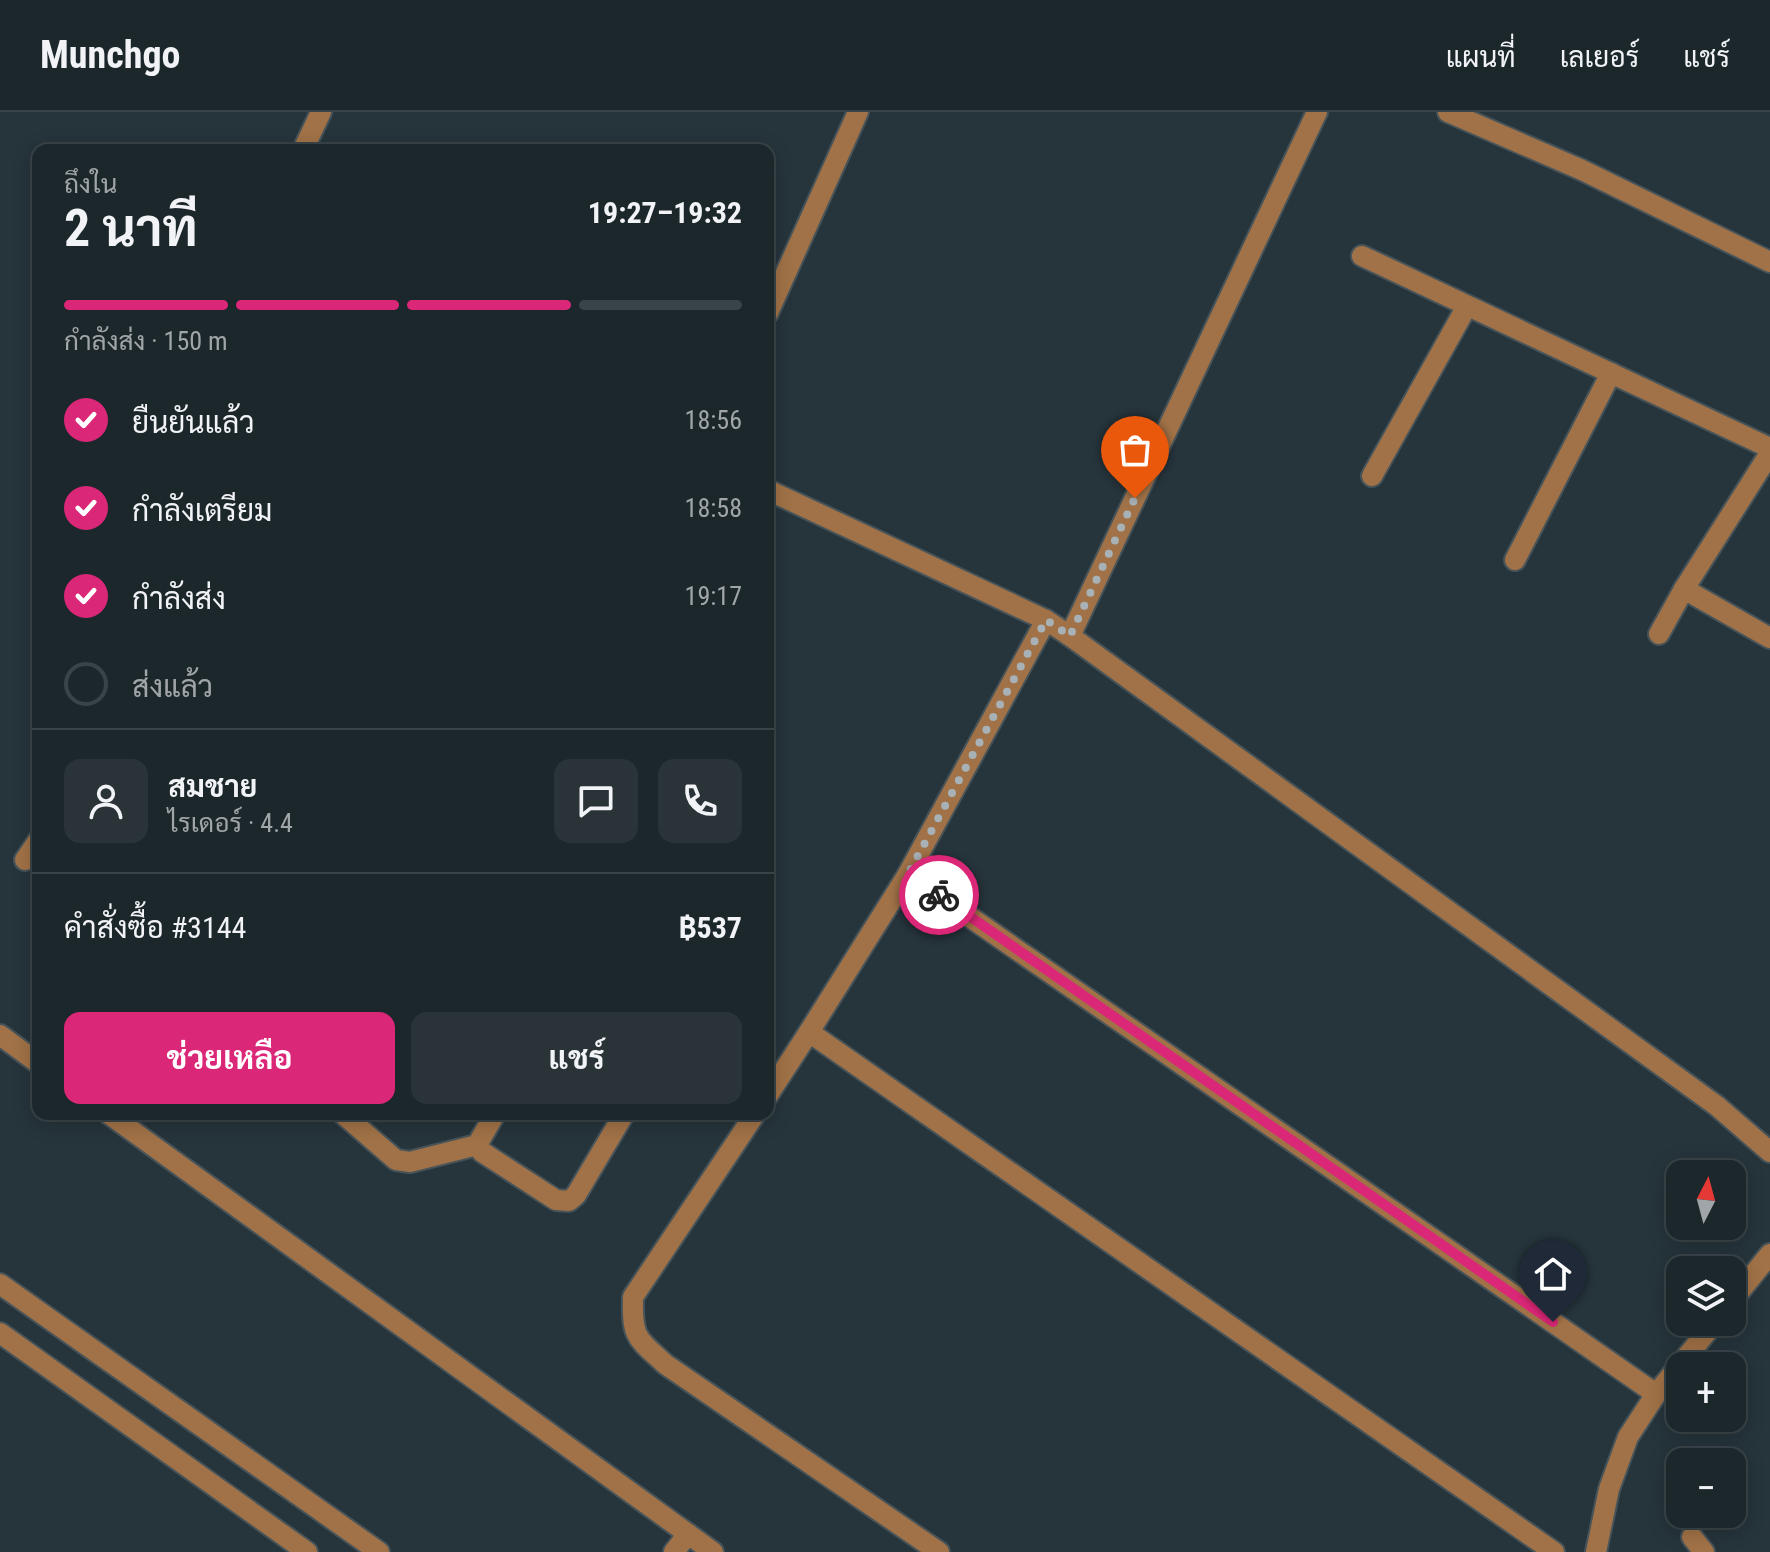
<!DOCTYPE html>
<html lang="th">
<head>
<meta charset="utf-8">
<style>
  :root { --surface:#1c272c; --page:#293338; --text:#f1f3f6; --muted:#a0a5a9; --line:#3a4448; --accent:#db2777 }
  body { margin:0; font-family:"Roboto Condensed",Sarabun,sans-serif; background:var(--page); color:var(--text); height:100vh; display:flex; flex-direction:column; font-size:30px; white-space:nowrap }
  * { box-sizing:border-box; margin:0 }
  p { font-size:26px; color:var(--muted) }
  .icon { flex:none; width:44px; height:44px; fill:none; stroke:currentColor; stroke-width:2; stroke-linecap:round; stroke-linejoin:round }
  .map { position:relative; flex:1; overflow:hidden }
  .drawer { position:absolute; left:32px; top:32px; width:742px; height:976px; display:flex; flex-direction:column; background:var(--surface); border-radius:16px; box-shadow:0 4px 20px #0003,0 0 0 2px var(--line) }
  .drawer>* { flex:none }
  .needle { width:52px; rotate:6deg }
  .tools { position:absolute; left:1666px; top:1048px; display:grid; gap:16px }
  .tools a { display:grid; place-items:center; width:80px; height:80px; border-radius:16px; background:var(--surface); box-shadow:0 4px 20px #0003,0 0 0 2px var(--line); font-size:40px }
  .pin { position:absolute; display:grid; place-items:center; width:68px; height:68px; color:#fff; margin:-82px -34px; border-radius:50% 50% 50% 0; rotate:-45deg; box-shadow:0 0 8px #0007 }
  .pin .icon { rotate:45deg }
  .courier { position:absolute; display:grid; place-items:center; width:80px; height:80px; margin:-40px; border:6px solid #db2777; border-radius:50%; background:#fff; color:#222; box-shadow:0 2px 10px #0007 }
  .summary em { font-style:normal; font-weight:700 }
  .summary div { display:flex; flex-direction:column-reverse }
  .summary { display:flex; align-items:center; justify-content:space-between; height:136px; padding:0 32px }
  h1 { font-size:52px; font-weight:700; line-height:60px }
  .bar { display:grid; grid-template-columns:repeat(4,1fr); gap:12px 8px; align-content:center; height:96px; padding:0 32px }
  .bar i { height:10px; border-radius:6px; background:var(--line) }
  .bar .active { background:var(--accent) }
  .bar p { grid-column:span 4 }
  .line { display:flex; align-items:center; gap:20px; padding:0 32px; border-top:2px solid var(--line) }
  .line div { flex:1 }
  .round { display:grid; place-items:center; flex:none; width:84px; height:84px; border-radius:16px; background:var(--page) }
  ol { padding:0 32px; list-style:none }
  li { display:flex; align-items:center; gap:24px; height:88px }
  li p { margin-inline-start:auto }
  li .icon { padding:8px; border-radius:50%; background:var(--accent); color:#fff; stroke-width:4 }
  li:last-child { color:var(--muted) }
  li i { width:44px; height:44px; border:4px solid var(--line); border-radius:50% }
  .primary-button { display:flex; gap:16px; margin-top:auto; padding:16px 32px }
  .primary-button a { flex:1; height:92px; border-radius:16px; background:var(--accent); color:#fff; font-size:32px; font-weight:700; line-height:92px; text-align:center }
  .primary-button a+a { background:var(--page); color:var(--text) }
  header { display:flex; align-items:center; gap:48px; box-sizing:border-box; height:112px; padding:0 40px; background:var(--surface); border-bottom:2px solid var(--line) }
  header strong { font-size:38px }
  nav { display:flex; gap:44px; margin-inline-start:auto; font-size:28px }
  .map>svg:first-child { display:block }
  .lines { fill:none; stroke-linecap:round; stroke-linejoin:round }
  .minor-casing { stroke:#465359; stroke-width:24 }
  .minor { stroke:#a17247; stroke-width:20 }
  .done { stroke:#a7b1b6; stroke-width:8; stroke-dasharray:0 14.4 }
  .route { stroke:#db2777; stroke-width:10 }
</style>
</head>
<body>
<header>
<strong>Munchgo</strong>
<nav><a>แผนที่</a><a>เลเยอร์</a><a>แชร์</a></nav>
</header>
<div class="map">
<svg width="1770" height="1440" viewBox="0 0 1770 1440">
  <rect width="100%" height="100%" fill="#26343b"/>
  <g class="lines">
    <defs>
      <g id="minor">
        <path d="M1448 0 1582 58 1770 150"/>
        <path d="M303 38 321 0"/>
        <path d="M1362 144 1770 336"/>
        <path d="M768 201 858 0"/>
        <path d="M1372 364 1467 194"/>
        <path d="M768 378 1046 508 1070 524 1717 994 1770 1040"/>
        <path d="M1515 448 1611 261"/>
        <path d="M1684 477 1770 526"/>
        <path d="M1659 522 1684 477 1770 341"/>
        <path d="M1070 524 1317 0"/>
        <path d="M25 748 38 729"/>
        <path d="M908 762 1656 1282"/>
        <path d="M809 920 1554 1440"/>
        <path d="M0 923 38 951"/>
        <path d="M768 983 809 920 908 762 1046 508"/>
        <path d="M109 1002 713 1440"/>
        <path d="M343 1002 396 1048 410 1050 477 1033 495 1002"/>
        <path d="M755 1002 633 1185C632 1226 636 1225 665 1252L939 1440"/>
        <path d="M477 1033 482 1040 556 1088 569 1089 576 1083 624 1002"/>
        <path d="M0 1172 379 1440"/>
        <path d="M1732 1189 1770 1142"/>
        <path d="M0 1221 307 1440"/>
        <path d="M1692 1425 1704 1440"/>
        <path d="M674 1440 688 1422"/>
        <path d="M1596 1440 1609 1377 1628 1325 1656 1282 1715 1210"/>
      </g>
    </defs>
    <!-- minor casing -->
    <use href="#minor" class="minor-casing"/>
    <!-- minor -->
    <use href="#minor" class="minor"/>
  </g>
  <g class="lines">
    <!-- done -->
    <path class="done" d="M939 783 908 762 1046 508 1070 524 1135 386"/>
    <!-- route -->
    <path class="route" d="M939 783 1553 1210"/>
  </g>
</svg>
<div class="tools">
<a><svg class="needle" viewBox="-14 -14 28 28"><path d="M0-13l5 13h-10z" fill="#e53935"/><path d="M0 13l5-13h-10z" fill="#a0a5a9"/></svg></a>
<a><svg class="icon" aria-label="layers" viewBox="0 0 24 24"><path d="M12 4l9 5-9 5-9-5zM3 14l9 5 9-5"/></svg></a>
<a>+</a>
<a>−</a>
</div>
<div class="pin" style="left:1135px;top:386px;background:#ea580c"><svg class="icon" aria-label="bag" viewBox="0 0 24 24"><path d="M5 8h14l-1 12H6zM9 8a3 3 0 0 1 6 0"/></svg></div>
<div class="pin" style="left:1553px;top:1210px;background:#1f2937"><svg class="icon" aria-label="home" viewBox="0 0 24 24"><path d="M3 11l9-7 9 7M6 9v11h12V9"/></svg></div>
<div class="courier" style="left:939px;top:783px"><svg class="icon" aria-label="bike" viewBox="0 0 24 24"><circle cx="6" cy="16" r="4"/><circle cx="18" cy="16" r="4"/><path d="M6 16l4-8h5l3 8M10 8l3 8H6M13 5h3"/></svg></div>
<section class="drawer">
<div class="summary"><div><h1>2 นาที</h1><p>ถึงใน</p></div><em>19:27–19:32</em></div>
<div class="bar"><i class="active"></i><i class="active"></i><i class="active"></i><i></i><p>กำลังส่ง · 150 m</p></div>
<ol>
<li><svg class="icon" aria-label="check" viewBox="0 0 24 24"><path d="M5 12l5 5 9-10"/></svg>ยืนยันแล้ว<p>18:56</p></li>
<li><svg class="icon" aria-label="check" viewBox="0 0 24 24"><path d="M5 12l5 5 9-10"/></svg>กำลังเตรียม<p>18:58</p></li>
<li><svg class="icon" aria-label="check" viewBox="0 0 24 24"><path d="M5 12l5 5 9-10"/></svg>กำลังส่ง<p>19:17</p></li>
<li><i></i>ส่งแล้ว</li>
</ol>
<div class="line" style="height:144px"><a class="round"><svg class="icon" aria-label="person" viewBox="0 0 24 24"><circle cx="12" cy="8" r="4"/><path d="M4 21q1-7 8-7t8 7"/></svg></a><div><b>สมชาย</b><p>ไรเดอร์ · 4.4</p></div><a class="round"><svg class="icon" aria-label="chat" viewBox="0 0 24 24"><path d="M4 5h16v11H9l-5 4z"/></svg></a><a class="round"><svg class="icon" aria-label="phone" viewBox="0 0 24 24"><path d="M5 4h4l2 5-3 2q2 4 5 5l2-3 5 2v4C11 20 4 13 5 4z"/></svg></a></div>
<div class="line" style="height:104px"><div>คำสั่งซื้อ #3144</div><b>฿537</b></div>
<div class="primary-button"><a>ช่วยเหลือ</a><a>แชร์</a></div>
</section>
</div>
</body>
</html>
